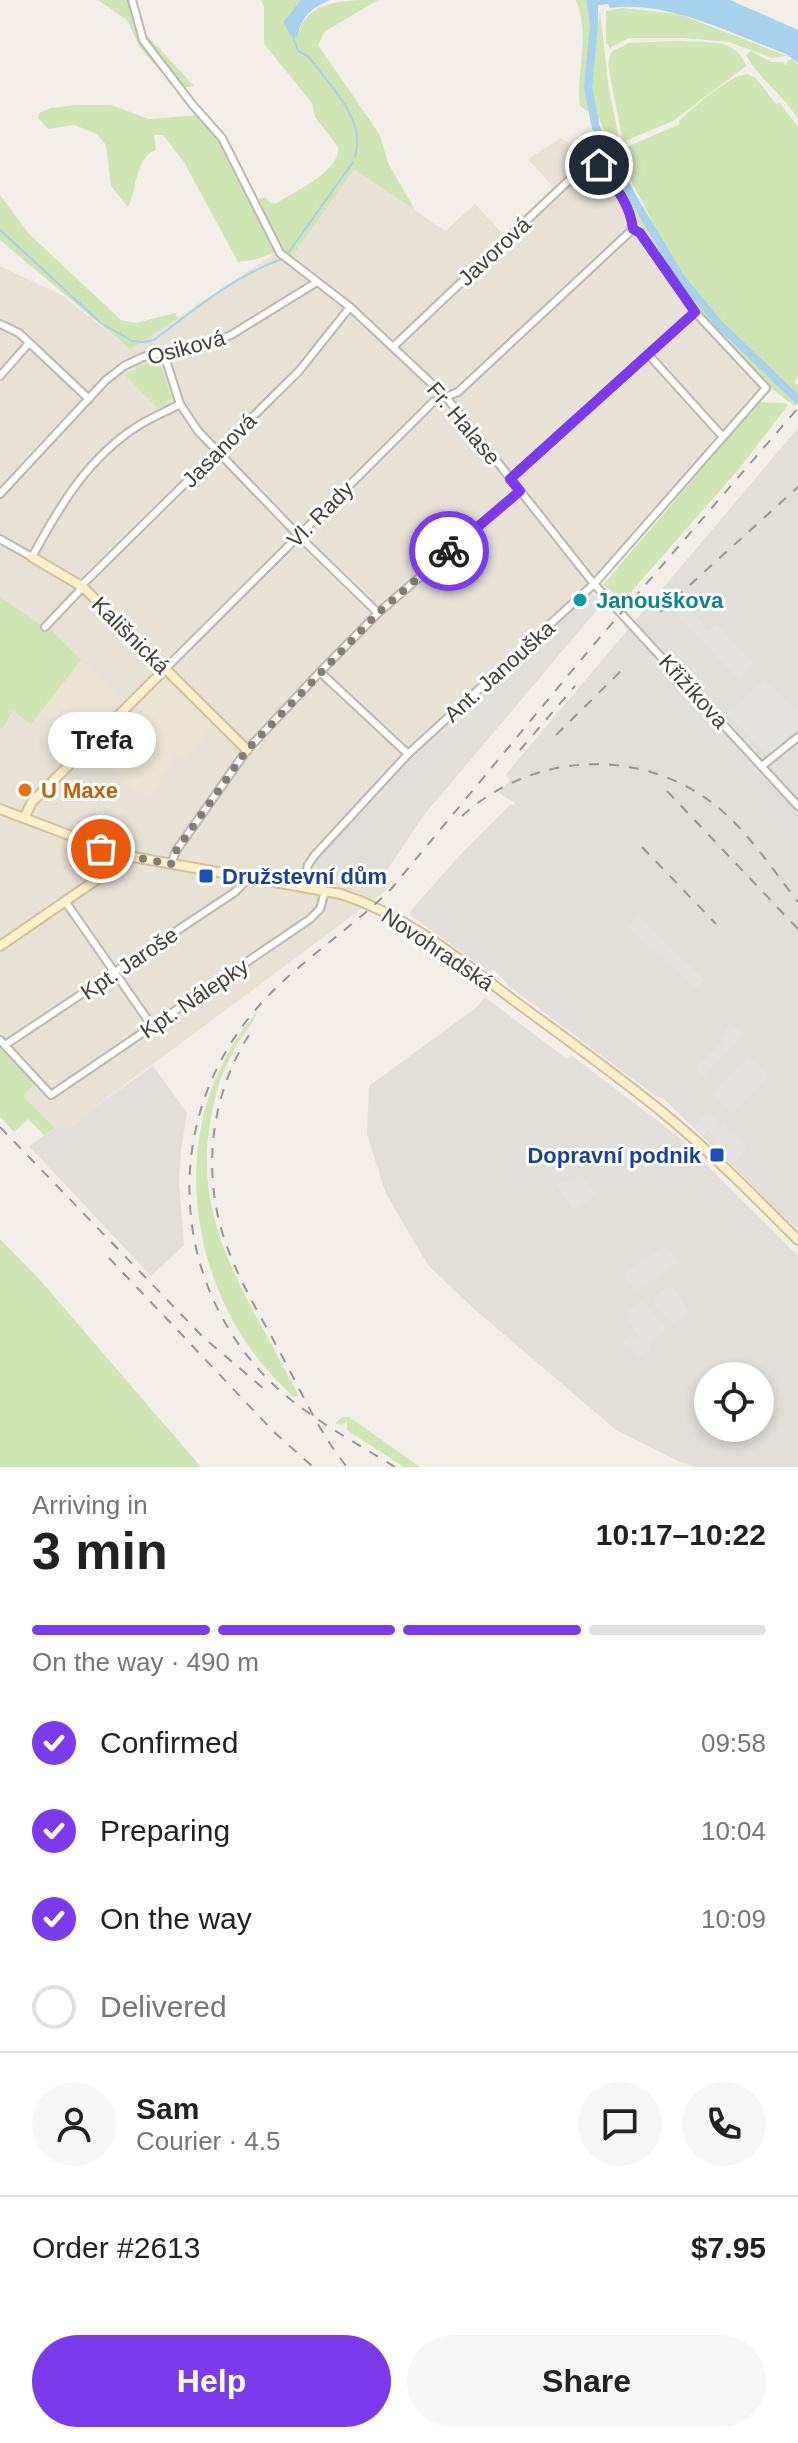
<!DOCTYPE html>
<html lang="en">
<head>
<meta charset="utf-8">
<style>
  :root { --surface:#fff; --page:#f6f6f6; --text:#222; --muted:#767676; --line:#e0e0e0; --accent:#7c3aed }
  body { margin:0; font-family:Arial,sans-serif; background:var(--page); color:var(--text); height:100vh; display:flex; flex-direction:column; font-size:30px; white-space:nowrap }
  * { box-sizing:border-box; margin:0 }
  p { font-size:26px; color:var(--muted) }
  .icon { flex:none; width:44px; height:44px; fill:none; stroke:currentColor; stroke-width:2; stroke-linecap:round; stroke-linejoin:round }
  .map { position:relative; height:1467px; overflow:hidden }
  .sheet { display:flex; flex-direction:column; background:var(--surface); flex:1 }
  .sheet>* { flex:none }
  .fabs { position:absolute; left:694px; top:1362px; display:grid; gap:16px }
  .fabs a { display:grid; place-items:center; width:80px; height:80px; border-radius:50%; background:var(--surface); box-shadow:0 4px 12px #0003; font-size:40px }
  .pin { position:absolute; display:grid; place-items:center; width:68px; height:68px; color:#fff; margin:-34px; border:4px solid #fff; border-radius:50%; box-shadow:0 2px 8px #0007 }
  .courier { position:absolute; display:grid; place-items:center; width:80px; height:80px; margin:-40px; border:6px solid #7c3aed; border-radius:50%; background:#fff; color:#222; box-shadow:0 2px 10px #0007 }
  .bubble { position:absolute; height:56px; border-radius:28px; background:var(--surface); box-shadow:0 4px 12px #0003; font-size:26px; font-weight:600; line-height:56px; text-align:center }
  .headline em { font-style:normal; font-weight:600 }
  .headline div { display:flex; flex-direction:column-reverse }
  .headline { display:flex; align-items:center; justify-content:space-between; height:136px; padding:0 32px }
  h1 { font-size:52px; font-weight:600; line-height:60px }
  .bar { display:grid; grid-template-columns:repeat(4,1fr); gap:12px 8px; align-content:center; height:96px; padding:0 32px }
  .bar i { height:10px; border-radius:6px; background:var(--line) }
  .bar .current { background:var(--accent) }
  .bar p { grid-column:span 4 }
  .line { display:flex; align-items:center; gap:20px; padding:0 32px; border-top:2px solid var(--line) }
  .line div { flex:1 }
  .round { display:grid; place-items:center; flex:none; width:84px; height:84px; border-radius:42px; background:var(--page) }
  ol { padding:0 32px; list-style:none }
  li { display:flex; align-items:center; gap:24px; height:88px }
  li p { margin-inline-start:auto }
  li .icon { padding:8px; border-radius:50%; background:var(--accent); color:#fff; stroke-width:4 }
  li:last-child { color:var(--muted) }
  li i { width:44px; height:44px; border:4px solid var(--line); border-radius:50% }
  .button { display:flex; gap:16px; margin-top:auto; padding:16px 32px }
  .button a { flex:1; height:92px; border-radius:48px; background:var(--accent); color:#fff; font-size:32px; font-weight:600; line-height:92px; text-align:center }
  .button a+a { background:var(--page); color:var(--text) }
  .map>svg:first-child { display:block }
  .residential { fill:#e7e1d6 }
  .industrial { fill:#e2ded9; fill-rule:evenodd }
  .education { fill:#ebe4d2 }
  .green { fill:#cfe5b3 }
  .parking { fill:#e4e2df }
  .water { fill:#a7d1ed }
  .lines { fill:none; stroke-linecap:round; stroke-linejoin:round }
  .stream { stroke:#a7d1ed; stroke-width:2 }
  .canal { stroke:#a7d1ed; stroke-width:8 }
  .street-casing { stroke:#beb7ab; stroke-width:10 }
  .secondary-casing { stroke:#d1c199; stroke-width:12 }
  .street { stroke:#fff; stroke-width:6 }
  .secondary { stroke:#fcefc9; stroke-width:8 }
  .rail { stroke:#969696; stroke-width:2; stroke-dasharray:10 10; stroke-linecap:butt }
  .done { stroke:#837d75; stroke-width:8; stroke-dasharray:0 14.4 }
  .route { stroke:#7c3aed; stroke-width:10 }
  .culture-dot { fill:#0f9aa8; stroke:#fff; stroke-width:3 }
  .food-dot { fill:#e8710a; stroke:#fff; stroke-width:3 }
  .transit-dot { fill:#1a4fb4; stroke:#fff; stroke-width:3 }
  .labels { text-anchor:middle; stroke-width:6; stroke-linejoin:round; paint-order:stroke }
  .street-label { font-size:22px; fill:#464037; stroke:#fff }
  .culture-label { font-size:22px; font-weight:bold; fill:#0d838f; stroke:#fff; text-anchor:start }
  .food-label { font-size:22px; font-weight:bold; fill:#c56008; stroke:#fff; text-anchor:start }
  .transit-label { font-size:22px; font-weight:bold; fill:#164399; stroke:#fff; text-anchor:start }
</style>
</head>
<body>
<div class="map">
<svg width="798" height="1467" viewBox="0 0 798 1467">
  <rect width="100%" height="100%" fill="#f3efe8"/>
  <!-- residential -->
  <path class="residential" d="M561 138 592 154 598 152 695 312 766 388 594 584 309 865 383 876 387 890 87 1113 72 1127 55 1128 22 1096 0 1044V266L63 296 130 349 277 252 291 258 354 168 445 231 475 204 503 234 553 187 528 159Z"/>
  <!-- industrial -->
  <g class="industrial">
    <path d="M798 428V1230L664 1099 654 1095 509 986 495 971H488L410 915 411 910 462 853 510 805 516 804 499 793 510 780 506 774Z"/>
    <path d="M588 589 602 604 424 815 383 876 308 865 373 791Z"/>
    <path d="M485 997 567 1059 571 1055 680 1138 798 1256V1467H696L680 1462 616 1430 473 1308 428 1265 386 1194 367 1135 369 1086 477 1007ZM708 1376H760V1428H708Z"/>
    <path d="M153 1066 187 1113 181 1150 179 1183 184 1245 151 1276 29 1146 55 1128 72 1127 87 1113Z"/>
  </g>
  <!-- education -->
  <g class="education">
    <path d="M81 660 123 702 81 746 41 711Z"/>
    <path d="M165 678 214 726 182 760 175 756 149 798 129 786 94 750 130 713 140 720 144 715 136 707Z"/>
  </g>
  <!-- green -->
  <g class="green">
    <path d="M98 0H136L139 22 144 32 194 86 176 89 141 49 127 20Z"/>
    <path d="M261 0H301L283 22 298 35C306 0 345 0 378 0L324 32 318 45 380 135 388 163 415 210 354 169 291 258 283 252 259 199 265 197 271 203H277C295 191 341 171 338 147L315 117 312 103 264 44V7Z"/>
    <path d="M576 0H586L591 26H594L595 49 600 11 608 83 619 139V143L614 146 610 144 599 119 580 106C576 67 591 37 576 0Z"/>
    <path d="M622 8 679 14 787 56 772 58 729 42 683 38H629L610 48 606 43V11Z"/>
    <path d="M677 41C704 43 737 37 746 66L673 121 623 142 608 65 611 52 629 43Z"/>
    <path d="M751 51 771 62H783L786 66 787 61 792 59 798 65V119C783 95 759 79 746 55Z"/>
    <path d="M747 74 756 78 776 104 780 103 798 127V376L795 380 796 384 798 383V396C755 357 721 329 687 281 659 240 640 194 615 152L680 124 679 121C693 108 729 75 747 74Z"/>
    <path d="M76 105H111L149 119 200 115 219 138 277 252 253 260 238 262 184 162 163 135H154L156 150C135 157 137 190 128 207L111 186 106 145 97 134 74 125 48 129 38 118 39 113 51 108Z"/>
    <path d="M606 157C656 250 717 333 797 403L795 406C744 371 700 318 666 267 643 233 626 196 601 164L600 160Z"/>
    <path d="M0 195 28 233 121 320 136 323 175 313 178 318 130 349 0 240Z"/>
    <path d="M151 361 160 364 171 397 167 404 158 409 125 375Z"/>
    <path d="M759 402 783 403 788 405 739 469 624 600 603 585Z"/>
    <path d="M0 597 42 626 48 627 81 660 31 724 13 710 2 729 0 727Z"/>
    <path d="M256 1013C254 1024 241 1036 235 1048 229 1060 222 1074 218 1087 190 1184 218 1247 264 1331 275 1350 285 1371 296 1390L298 1396 294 1397C186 1303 159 1125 256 1013Z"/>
    <path d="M0 1044 36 1083 23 1096 55 1128 44 1135 28 1119 14 1132 0 1117Z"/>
    <path d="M0 1239 40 1280 201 1467H0Z"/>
    <path d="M343 1417H349L420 1467H404L347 1430V1422L340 1425 335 1423Z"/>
  </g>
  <!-- parking -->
  <g class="parking">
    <path d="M687 605 703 624 705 630 708 631 717 624 753 664 739 680 676 614Z"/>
    <path d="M764 679 798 712V733L768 756 727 713Z"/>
    <path d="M638 917 705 980 696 989 628 927Z"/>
    <path d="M729 1022 744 1034 704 1076 696 1068 721 1043Z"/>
    <path d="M749 1056 769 1075 733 1114 712 1095Z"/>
    <path d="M708 1111 719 1121 715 1127 718 1129 723 1124 748 1147 734 1163 713 1144 717 1139 708 1131 704 1135 694 1126Z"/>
    <path d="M581 1174 597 1195 573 1210 556 1185 564 1180 568 1183Z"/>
    <path d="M665 1245 680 1262 634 1291 623 1274Z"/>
    <path d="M672 1285 689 1313 674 1325 654 1303V1297Z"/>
    <path d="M643 1301 667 1329 650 1343 653 1348 643 1356 637 1357 623 1342 631 1335 634 1338 638 1334 626 1320 630 1316 627 1312 638 1302Z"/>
  </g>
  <!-- water -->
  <g class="water">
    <path d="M301 0H330C312 7 301 17 298 35L293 39 283 22Z"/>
    <path d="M586 0H730L798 30V63L786 54C732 34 668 0 610 8L608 4 598 5V24L591 27Z"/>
  </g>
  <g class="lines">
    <!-- stream -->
    <g class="stream">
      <path d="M293 37 298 51 309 57C329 85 367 120 355 156"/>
      <path d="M0 230 101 323 132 341 143 342 154 340C194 310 234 276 282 259"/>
      <path d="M286 256 353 162"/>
    </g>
    <!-- canal -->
    <path class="canal" d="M591 0 594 26 588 87 596 128 633 198 681 278 720 325 798 400"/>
    <defs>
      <g id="street">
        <path d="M132 0 143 40 192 104 222 138 280 253 350 307 446 397 594 584 798 806"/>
        <path d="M0 324 19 333 89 399"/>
        <path d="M164 354 180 404 198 431 303 540 378 613"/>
        <path d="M648 354 723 437"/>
        <path d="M0 376 29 343"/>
        <path d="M510 479 695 312"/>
        <path d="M0 494 106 380 124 366 143 357 210 344 231 335 317 282"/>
        <path d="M0 539 32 557C60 505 89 456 141 424 153 417 167 411 180 404"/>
        <path d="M81 586 299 371 350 307"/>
        <path d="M45 627 83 587"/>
        <path d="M165 669 433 402 458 392 633 229"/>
        <path d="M320 672 408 754"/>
        <path d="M762 766 798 737"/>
        <path d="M171 864 176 851 247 750 320 672 378 613 520 491"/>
        <path d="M303 886 308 865 314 856 408 754 594 584 766 388 695 312 640 233 633 229C630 200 610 184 597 160L584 166 394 346"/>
        <path d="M65 901 152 1026"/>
        <path d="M0 1040 51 1095 310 919 320 909 325 891"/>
        <path d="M5 1045 235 892 250 877"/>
      </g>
      <g id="secondary">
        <path d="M32 557 83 587 247 750"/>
        <path d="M0 809 122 855 341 894C408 916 460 960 516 1002 565 1038 614 1073 661 1111 710 1151 754 1196 798 1240"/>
        <path d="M24 818 32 802 165 669"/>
        <path d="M0 946 112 869 119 863 122 855"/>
      </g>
    </defs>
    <!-- street casing -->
    <use href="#street" class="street-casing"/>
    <!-- secondary casing -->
    <use href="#secondary" class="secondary-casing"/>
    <!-- street -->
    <use href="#street" class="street"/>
    <!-- secondary -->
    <use href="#secondary" class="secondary"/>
    <!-- rail -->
    <g class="rail">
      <path d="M660 612 798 487"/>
      <path d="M556 735 625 667"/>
      <path d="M520 750 575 686"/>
      <path d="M667 791 798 929"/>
      <path d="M462 816C532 752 640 746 715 805 748 831 772 869 798 902"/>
      <path d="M642 847 716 924"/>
      <path d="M249 1035C208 1100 201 1181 229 1252 243 1288 264 1322 282 1356 302 1393 320 1434 347 1467"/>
      <path d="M0 1127 204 1338 270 1394"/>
      <path d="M109 1258 275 1433 313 1467"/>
      <path d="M395 1467C350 1439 299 1413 262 1373 169 1273 165 1119 252 1014 291 966 347 933 391 889L590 649 798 408"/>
    </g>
  </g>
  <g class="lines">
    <!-- done -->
    <path class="done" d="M101 849 122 855 171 864 176 851 247 750 378 613 449 551"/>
    <!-- route -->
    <path class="route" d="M449 551 520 491 510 479 695 312 640 233 633 229C630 203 614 185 599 165"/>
  </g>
  <!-- markers -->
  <circle class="culture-dot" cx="580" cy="600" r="8"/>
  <circle class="food-dot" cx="25" cy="790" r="8"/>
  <g class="transit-dot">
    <rect x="198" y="868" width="16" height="16" rx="4"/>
    <rect x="709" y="1147" width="16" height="16" rx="4"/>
  </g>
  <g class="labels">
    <!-- street labels -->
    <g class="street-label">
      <text transform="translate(494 251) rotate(-43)" y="8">Javorová</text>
      <text transform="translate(186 347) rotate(-15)" y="8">Osiková</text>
      <text transform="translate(464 423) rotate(50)" y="8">Fr. Halase</text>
      <text transform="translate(219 450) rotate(-45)" y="8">Jasanová</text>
      <text transform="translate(320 514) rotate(-45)" y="8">Vl. Rady</text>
      <text transform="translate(131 635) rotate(45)" y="8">Kališnická</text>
      <text transform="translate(499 671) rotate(-42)" y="8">Ant. Janouška</text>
      <text transform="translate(694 691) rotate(48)" y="8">Křižíkova</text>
      <text transform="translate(438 949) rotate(34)" y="8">Novohradská</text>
      <text transform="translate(129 963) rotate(-34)" y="8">Kpt. Jaroše</text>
      <text transform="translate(194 998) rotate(-34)" y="8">Kpt. Nálepky</text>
    </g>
    <!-- culture labels -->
    <g class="culture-label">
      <text x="596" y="608">Janouškova</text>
    </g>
    <!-- food labels -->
    <g class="food-label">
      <text x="41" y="798">U Maxe</text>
    </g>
    <!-- transit labels -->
    <g class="transit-label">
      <text x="222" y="884">Družstevní dům</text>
      <text x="701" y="1163" text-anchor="end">Dopravní podnik</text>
    </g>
  </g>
</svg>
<div class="fabs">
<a><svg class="icon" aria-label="locate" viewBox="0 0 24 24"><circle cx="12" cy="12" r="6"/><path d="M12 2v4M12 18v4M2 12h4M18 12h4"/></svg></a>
</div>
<div class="pin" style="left:101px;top:849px;background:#ea580c"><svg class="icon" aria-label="bag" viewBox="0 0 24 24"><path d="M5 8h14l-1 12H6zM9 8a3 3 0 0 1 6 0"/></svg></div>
<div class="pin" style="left:599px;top:165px;background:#1f2937"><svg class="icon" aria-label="home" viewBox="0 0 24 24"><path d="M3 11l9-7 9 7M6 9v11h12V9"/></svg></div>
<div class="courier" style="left:449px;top:551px"><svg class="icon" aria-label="bike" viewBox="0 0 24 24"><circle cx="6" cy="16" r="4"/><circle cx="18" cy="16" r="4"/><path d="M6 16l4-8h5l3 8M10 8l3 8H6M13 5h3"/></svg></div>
<div class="bubble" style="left:48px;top:712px;width:108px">Trefa</div>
</div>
<section class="sheet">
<div class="headline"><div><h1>3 min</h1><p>Arriving in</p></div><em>10:17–10:22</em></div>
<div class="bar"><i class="current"></i><i class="current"></i><i class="current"></i><i></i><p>On the way · 490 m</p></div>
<ol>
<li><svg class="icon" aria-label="check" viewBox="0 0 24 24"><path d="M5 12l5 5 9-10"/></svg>Confirmed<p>09:58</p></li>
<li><svg class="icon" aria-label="check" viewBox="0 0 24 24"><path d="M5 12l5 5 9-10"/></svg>Preparing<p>10:04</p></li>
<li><svg class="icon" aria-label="check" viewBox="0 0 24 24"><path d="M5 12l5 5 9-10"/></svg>On the way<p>10:09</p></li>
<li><i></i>Delivered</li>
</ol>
<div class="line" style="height:144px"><a class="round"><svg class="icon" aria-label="person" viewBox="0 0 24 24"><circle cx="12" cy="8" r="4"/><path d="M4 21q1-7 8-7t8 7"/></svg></a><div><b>Sam</b><p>Courier · 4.5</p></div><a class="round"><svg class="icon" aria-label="chat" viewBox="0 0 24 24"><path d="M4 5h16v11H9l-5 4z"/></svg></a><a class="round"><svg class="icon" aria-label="phone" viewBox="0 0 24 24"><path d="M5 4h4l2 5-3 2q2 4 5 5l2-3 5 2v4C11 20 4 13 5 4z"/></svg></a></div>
<div class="line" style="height:104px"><div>Order #2613</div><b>$7.95</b></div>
<div class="button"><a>Help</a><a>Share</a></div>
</section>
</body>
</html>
